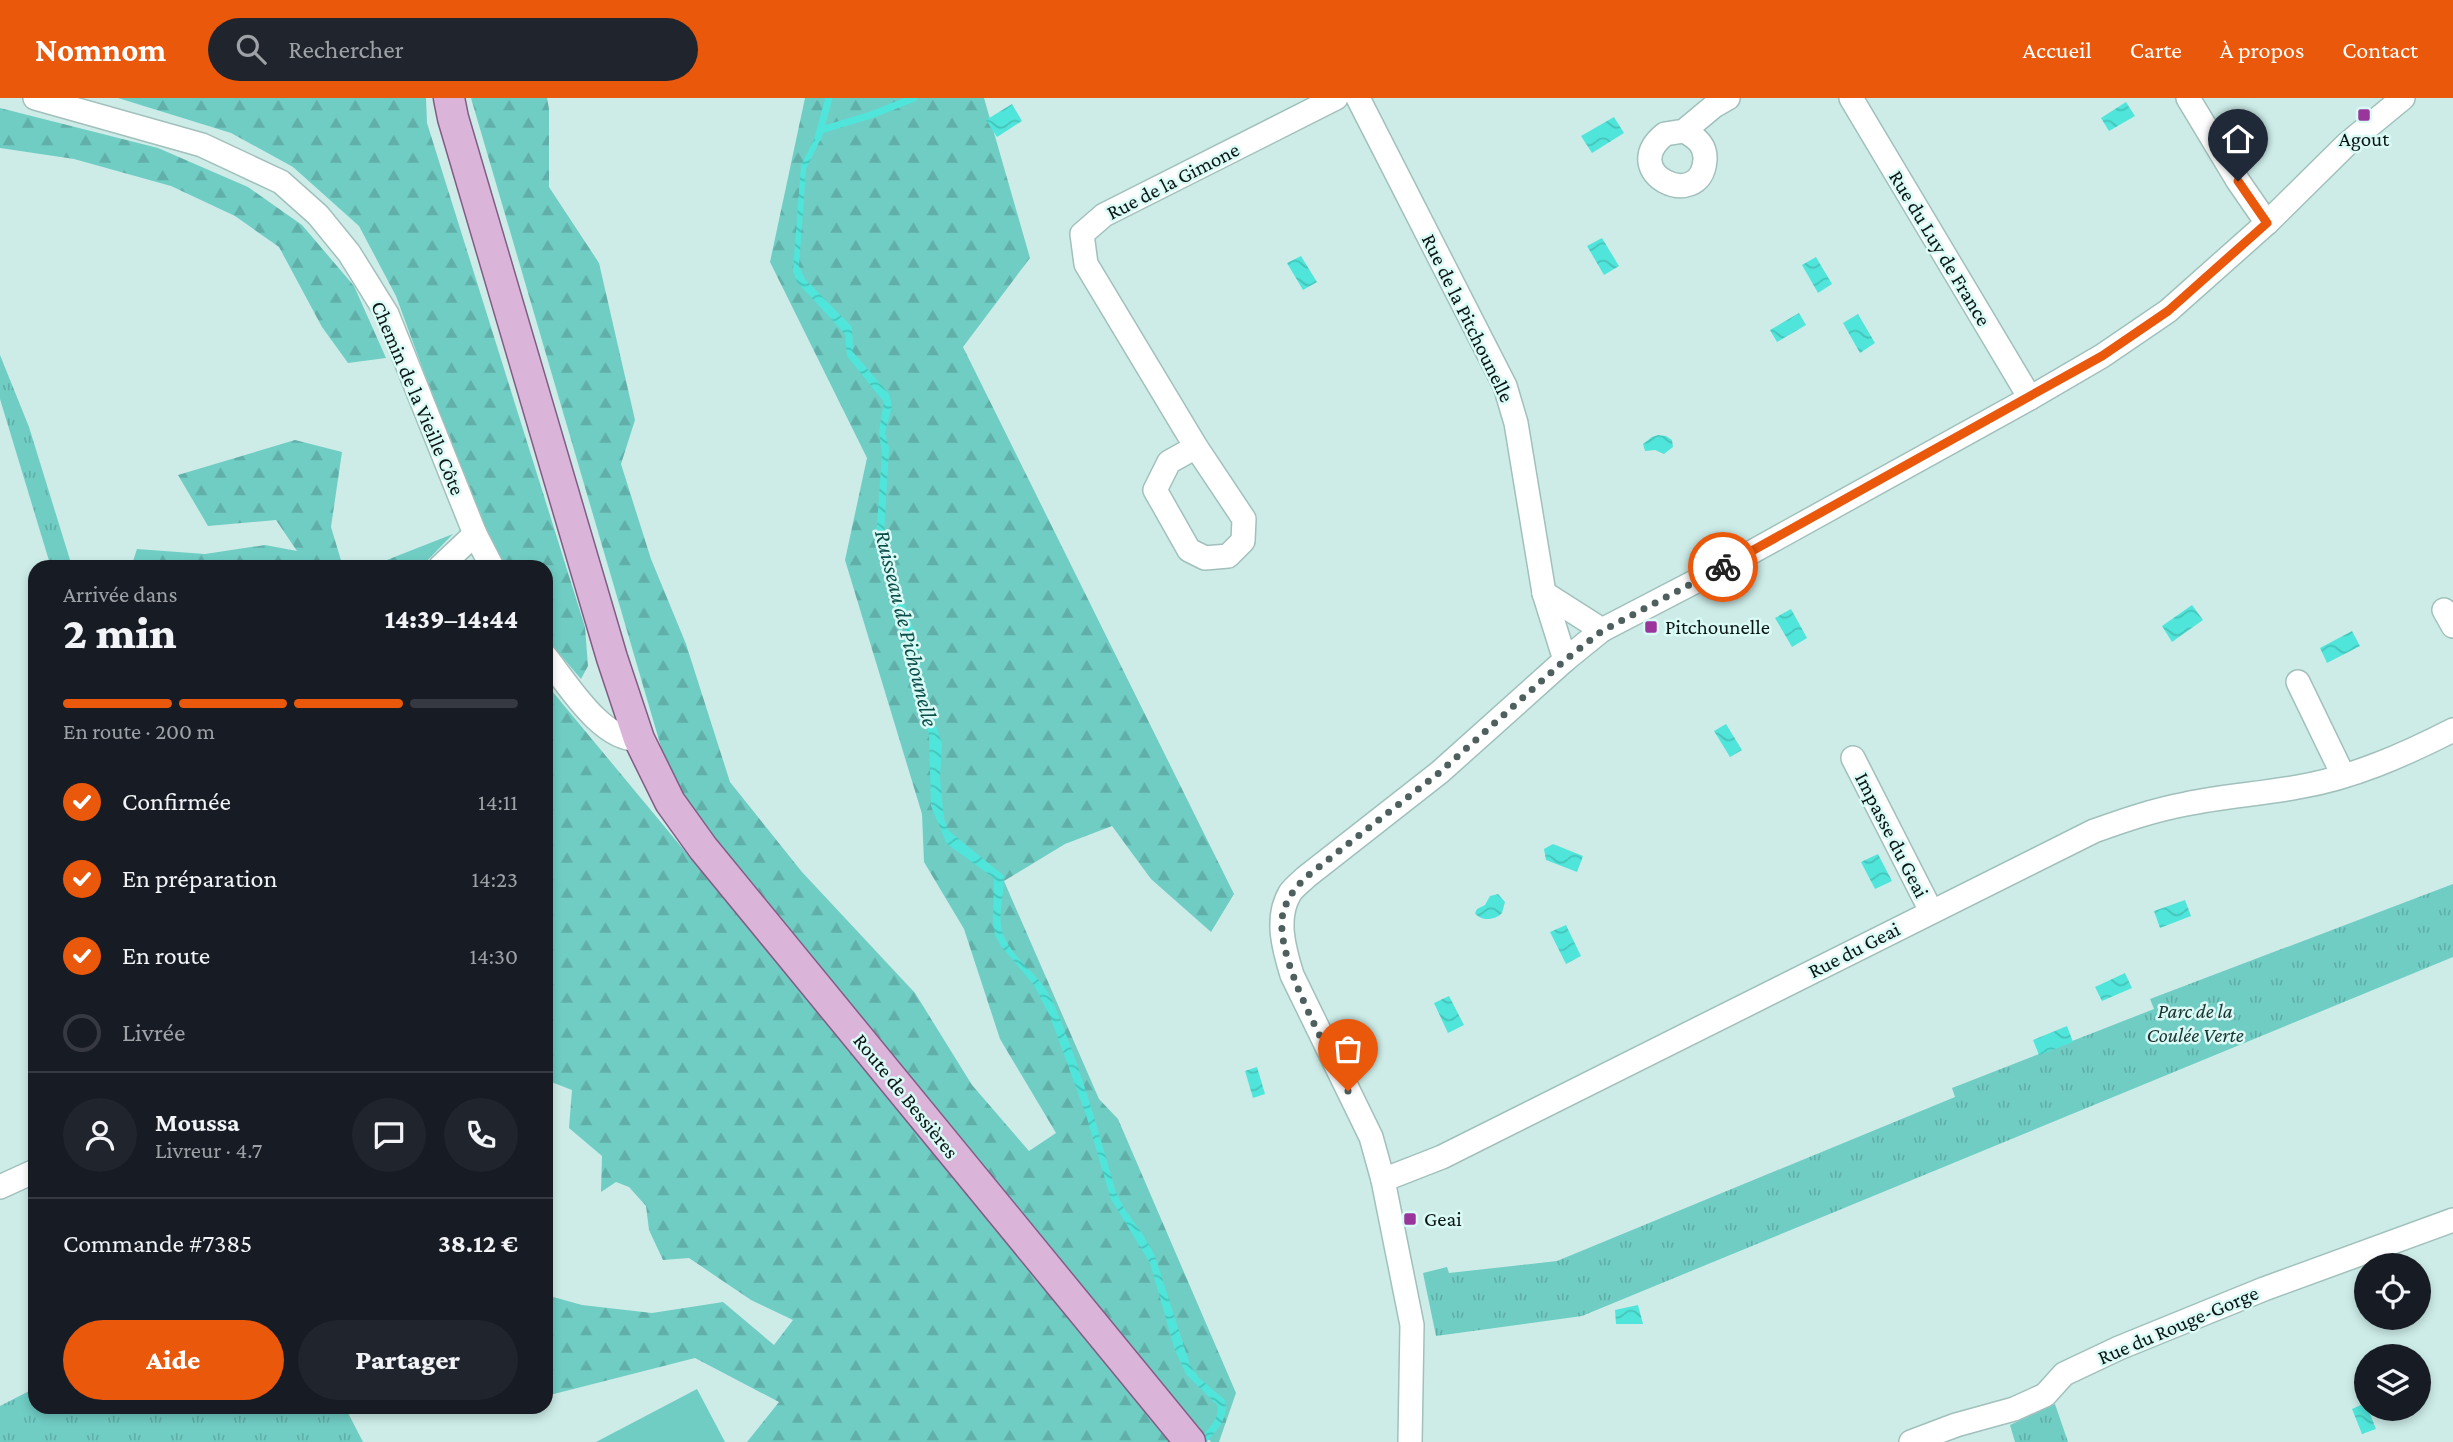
<!DOCTYPE html>
<html lang="fr">
<head>
<meta charset="utf-8">
<style>
  :root { --surface:#171b24; --page:#20242c; --text:#f1f3f6; --muted:#9ea1a6; --line:#363941; --accent:#ea580c }
  body { margin:0; font-family:"Crimson Pro",serif; background:var(--page); color:var(--text); height:100vh; display:flex; flex-direction:column; font-size:26px; white-space:nowrap }
  * { box-sizing:border-box; margin:0 }
  p { font-size:23px; color:var(--muted) }
  .icon { flex:none; width:38px; height:38px; fill:none; stroke:currentColor; stroke-width:2; stroke-linecap:round; stroke-linejoin:round }
  .map { position:relative; flex:1; overflow:hidden }
  .panel { position:absolute; left:28px; top:462px; width:525px; height:854px; display:flex; flex-direction:column; background:var(--surface); border-radius:21px; box-shadow:0 4px 10px #0003 }
  .panel>* { flex:none }
  .tools { position:absolute; left:2354px; top:1155px; display:grid; gap:14px }
  .tools a { display:grid; place-items:center; width:77px; height:77px; border-radius:50%; background:var(--surface); box-shadow:0 4px 10px #0003; font-size:35px }
  .pin { position:absolute; display:grid; place-items:center; width:60px; height:60px; color:#fff; margin:-72px -30px; border-radius:50% 50% 50% 0; rotate:-45deg; box-shadow:0 0 7px #0007 }
  .pin .icon { rotate:45deg }
  .courier { position:absolute; display:grid; place-items:center; width:70px; height:70px; margin:-35px; border:5px solid #ea580c; border-radius:50%; background:#fff; color:#222; box-shadow:0 2px 9px #0007 }
  .summary em { font-style:normal; font-weight:800 }
  .summary div { display:flex; flex-direction:column-reverse }
  .summary { display:flex; align-items:center; justify-content:space-between; height:119px; padding:0 35px }
  h1 { font-size:46px; font-weight:800; line-height:52px }
  .bar { display:grid; grid-template-columns:repeat(4,1fr); gap:10px 7px; align-content:center; height:84px; padding:0 35px }
  .bar i { height:9px; border-radius:5px; background:var(--line) }
  .bar .active { background:var(--accent) }
  .bar p { grid-column:span 4 }
  .line { display:flex; align-items:center; gap:18px; padding:0 35px; border-top:2px solid var(--line) }
  .line div { flex:1 }
  .round { display:grid; place-items:center; flex:none; width:74px; height:74px; border-radius:37px; background:var(--page) }
  ol { padding:0 35px; list-style:none }
  li { display:flex; align-items:center; gap:21px; height:77px }
  li p { margin-inline-start:auto }
  li .icon { padding:7px; border-radius:50%; background:var(--accent); color:#fff; stroke-width:4 }
  li:last-child { color:var(--muted) }
  li i { width:38px; height:38px; border:4px solid var(--line); border-radius:50% }
  .primary-button { display:flex; gap:14px; margin-top:auto; padding:14px 35px }
  .primary-button a { flex:1; height:80px; border-radius:42px; background:var(--accent); color:#fff; font-size:28px; font-weight:800; line-height:80px; text-align:center }
  .primary-button a+a { background:var(--page); color:var(--text) }
  header { display:flex; align-items:center; gap:42px; box-sizing:border-box; height:98px; padding:0 35px; background:var(--accent); color:#fff }
  header strong { font-size:33px }
  nav { display:flex; gap:38px; margin-inline-start:auto; font-size:24px }
  .search { width:490px; height:63px; background:var(--page); display:flex; align-items:center; gap:18px; box-sizing:border-box; padding:0 24px; border-radius:38px; color:var(--muted); font-size:26px }
  .map>svg:first-child { display:block }
  .grass { fill:url(#grass-tufts) }
  .forest { fill:url(#forest-firs) }
  .pitch { fill:#70cdc4 }
  .water { fill:url(#water-waves) }
  .lines { fill:none; stroke-linecap:round; stroke-linejoin:round }
  .stream { stroke:#50e5da; stroke-width:7 }
  .minor-casing { stroke:#a1c0bc; stroke-width:26 }
  .major-casing { stroke:#825c85; stroke-width:33 }
  .minor { stroke:#fff; stroke-width:23 }
  .major { stroke:#dbb4da; stroke-width:30 }
  .done { stroke:#4e605e; stroke-width:7; stroke-dasharray:0 12.6 }
  .route { stroke:#ea580c; stroke-width:9 }
  .poi-dot { fill:#9a369b; stroke:#dafaf6; stroke-width:2.5 }
  .labels { text-anchor:middle; stroke-width:5; stroke-linejoin:round; paint-order:stroke }
  .poi-label { font-size:21px; fill:#0a1514; stroke:#dafaf6; text-anchor:start }
  .street-label { font-size:21px; fill:#0a1514; stroke:#dafaf6 }
  .park-label { font-size:21px; font-style:italic; fill:#1a3330; stroke:#dafaf6 }
  .water-label { font-size:23px; font-style:italic; fill:#0a4d48; stroke:#dafaf6 }
</style>
</head>
<body>
<header>
<strong>Nomnom</strong>
<div class="search"><svg class="icon" aria-label="search" viewBox="0 0 24 24"><circle cx="10" cy="10" r="6"/><path d="M15 15l6 6"/></svg>Rechercher</div>
<nav><a>Accueil</a><a>Carte</a><a>À propos</a><a>Contact</a></nav>
</header>
<div class="map">
<svg width="2453" height="1344" viewBox="0 0 2453 1344">
  <defs>
    <pattern id="grass-tufts" width="24" height="20" patternUnits="userSpaceOnUse" patternTransform="scale(1.75)"><rect width="24" height="20" fill="#70cdc4"/><path d="M3 7l-1-3M5 7V3M7 7l1-3M15 17l-1-3M17 17v-4M19 17l1-3" fill="none" stroke="#60afa8"/></pattern>
    <pattern id="forest-firs" width="22" height="20" patternUnits="userSpaceOnUse" patternTransform="scale(1.75)"><rect width="22" height="20" fill="#70cdc4"/><path d="M5 1l3.5 6h-7zM16 11l3.5 6h-7z" fill="#60afa8"/></pattern>
    <pattern id="water-waves" width="16" height="10" patternUnits="userSpaceOnUse" patternTransform="scale(1.75)"><rect width="16" height="10" fill="#50e5da"/><path d="M0 5q4-4 8 0t8 0" fill="none" stroke="#44c4ba"/></pattern>
  </defs>
  <rect width="100%" height="100%" fill="#cdece8"/>
  <!-- grass -->
  <g class="grass">
    <path d="M0 257 29 329 71 465 50 466 0 301Z"/>
    <path d="M2453 786V859L1582 1218 1436 1238 1423 1175 1447 1169 1449 1175 1557 1163 1955 999 1952 990 2154 911 2150 901Z"/>
    <path d="M35 1290V1309H345L363 1344H0V1308Z"/>
    <path d="M2055 1306 2068 1344H2015L2010 1327Z"/>
  </g>
  <!-- forest -->
  <g class="forest">
    <path d="M118 0H426L427 25 585 529 588 568 581 581 546 540V469H503L480 427 396 198 359 128 293 69 231 35Z"/>
    <path d="M471 0H547L549 11V89L599 165 635 322 621 366 651 461 686 546 730 684 802 774 915 895 972 987 1029 1053 1056 1035 1000 941 964 831 924 764 922 716 845 462 867 360 770 164 805 0H984L1030 160 963 249 1234 796 1211 834 1151 781 1112 728 1065 746 1004 783 1099 1001 1118 1021 1236 1295 1219 1344H1211L693 716 666 666Z"/>
    <path d="M0 10 158 50 248 89 302 127 354 188 386 260 348 265 322 229 279 149 235 118 171 88 74 61 0 50Z"/>
    <path d="M295 342 342 354 331 429 343 469H131L137 451 205 456 265 447 297 453 276 422 208 428 178 377Z"/>
    <path d="M453 436 421 469H369Z"/>
    <path d="M546 584 552 593 1175 1344H747L779 1304 695 1260 546 1298V1197L582 1207 652 1215 723 1204 774 1247 793 1222 751 1202 689 1160 663 1162 649 1132 646 1108 629 1089 616 1084 601 1094 602 1058 569 1030 572 992 546 982Z"/>
  </g>
  <!-- pitch -->
  <path class="pitch" d="M697 1291 725 1344H596Z"/>
  <!-- water -->
  <g class="water">
    <path d="M2126 4 2135 18 2109 33 2101 20Z"/>
    <path d="M1012 6 1022 23 997 39 986 22Z"/>
    <path d="M1614 19 1624 35 1592 55 1581 38Z"/>
    <path d="M827 28 806 71 799 168 805 181 852 229 853 254 889 296 892 308 885 335 889 350 884 437 896 482 914 533 926 598 942 646 940 680 944 721 949 733 1003 777C1006 797 996 815 1003 836 1013 862 1039 875 1051 900 1079 962 1097 1029 1116 1094L1124 1110 1144 1138 1155 1158 1190 1267 1199 1280 1225 1302C1229 1321 1218 1330 1207 1344H1197C1206 1333 1219 1323 1218 1308L1186 1276 1175 1252 1150 1165 1111 1101 1086 1017 1050 918 1034 887 1001 848 995 837 993 822 994 780 947 746 931 708 929 637 903 523 876 440 882 356 879 333 884 304 847 258 845 236 797 184 793 173 801 67 818 34Z"/>
    <path d="M1602 140 1619 168 1604 177 1587 148Z"/>
    <path d="M1301 158 1317 184 1303 192 1287 165Z"/>
    <path d="M1816 159 1832 186 1818 195 1802 167Z"/>
    <path d="M1799 215 1806 227 1777 244 1770 232Z"/>
    <path d="M1858 216 1875 245 1860 255 1843 225Z"/>
    <path d="M1658 337 1666 338 1672 342 1673 349 1664 356 1655 352 1645 353 1643 346 1652 339Z"/>
    <path d="M2192 507 2203 522 2172 544 2162 528Z"/>
    <path d="M1791 511 1807 540 1792 549 1775 520Z"/>
    <path d="M2352 533 2360 548 2327 565 2320 550Z"/>
    <path d="M1726 626 1742 652 1730 659 1714 633Z"/>
    <path d="M1553 746 1583 758 1577 774 1546 762 1544 751Z"/>
    <path d="M1878 756 1892 783 1875 791 1861 764Z"/>
    <path d="M1498 796 1505 804 1502 815C1496 822 1481 824 1475 815L1477 811 1485 807 1490 798Z"/>
    <path d="M2185 802 2191 818 2160 830 2154 813Z"/>
    <path d="M1566 827 1581 858 1566 866 1550 834Z"/>
    <path d="M2125 875 2132 890 2102 903 2095 889Z"/>
    <path d="M1449 898 1464 927 1448 935 1434 905Z"/>
    <path d="M2067 928 2073 944 2039 957 2033 942Z"/>
    <path d="M1257 969 1265 996 1253 1000 1245 973Z"/>
    <path d="M1638 1207 1643 1226H1616L1615 1212Z"/>
    <path d="M2363 1306 2368 1311 2376 1331 2362 1336 2352 1311Z"/>
  </g>
  <g class="lines">
    <!-- stream -->
    <g class="stream">
      <path d="M821 32 871 17 914 0"/>
      <path d="M818 40 829 0"/>
    </g>
    <defs>
      <g id="minor">
        <path d="M35 0 202 47 281 84 318 117 349 155 387 216 475 436 492 469"/>
        <path d="M1358 0 1505 288 1516 325 1544 495 1565 562"/>
        <path d="M1851 0 2030 300"/>
        <path d="M2188 0 2238 83 2267 125"/>
        <path d="M1684 33C1696 39 1706 47 1705 62 1701 115 1616 75 1665 36L1684 33 1714 8 1728 0"/>
        <path d="M1196 349 1169 364 1155 392 1189 452 1205 460 1228 458 1243 443 1244 421 1196 349 1086 166 1082 136 1104 117 1336 0"/>
        <path d="M440 469 475 436"/>
        <path d="M1544 495 1602 532"/>
        <path d="M2444 512 2453 528"/>
        <path d="M546 559C567 585 602 644 639 641"/>
        <path d="M2298 584 2343 677"/>
        <path d="M1853 660 1931 813"/>
        <path d="M1383 1082 1442 1059 2094 733C2125 722 2154 712 2186 706 2223 698 2261 696 2298 689 2352 680 2404 657 2453 632"/>
        <path d="M0 1089 35 1073"/>
        <path d="M1410 1344 1412 1227 1383 1082 1371 1039 1292 877C1284 851 1275 820 1290 795 1294 789 1301 784 1306 779L1440 674 1565 562 1602 532 1750 455 2030 300 2102 258 2168 213 2267 125 2347 46 2403 0"/>
        <path d="M1911 1344 1956 1327 2014 1311 2045 1297 2064 1276 2119 1250 2264 1191 2453 1122"/>
      </g>
      <path id="major" d="M449 0 453 20 612 560 639 641 670 704 703 750 1190 1344"/>
    </defs>
    <!-- minor casing -->
    <use href="#minor" class="minor-casing"/>
    <!-- major casing -->
    <use href="#major" class="major-casing"/>
    <!-- minor -->
    <use href="#minor" class="minor"/>
    <!-- major -->
    <use href="#major" class="major"/>
  </g>
  <g class="lines">
    <!-- done -->
    <path class="done" d="M1348 993C1328 951 1273 859 1283 815 1287 800 1295 790 1306 779L1440 674 1565 562 1602 533 1723 469"/>
    <!-- route -->
    <path class="route" d="M1723 469 2102 258 2168 213 2267 125 2238 83"/>
  </g>
  <!-- markers -->
  <g class="poi-dot">
    <rect x="2357" y="10" width="14" height="14" rx="3.5"/>
    <rect x="1644" y="522" width="14" height="14" rx="3.5"/>
    <rect x="1403" y="1114" width="14" height="14" rx="3.5"/>
  </g>
  <g class="labels">
    <!-- poi labels -->
    <g class="poi-label">
      <text x="2364" y="48" text-anchor="middle">Agout</text>
      <text x="1665" y="536">Pitchounelle</text>
      <text x="1424" y="1128">Geai</text>
    </g>
    <!-- street labels -->
    <g class="street-label">
      <text transform="translate(1173 83) rotate(-27)" y="7">Rue de la Gimone</text>
      <text transform="translate(1940 150) rotate(59)" y="7">Rue du Luy de France</text>
      <text transform="translate(1468 220) rotate(64)" y="7">Rue de la Pitchounelle</text>
      <text transform="translate(418 300) rotate(67)" y="7">Chemin de la Vieille Côte</text>
      <text transform="translate(1892 737) rotate(63)" y="7">Impasse du Geai</text>
      <text transform="translate(1854 852) rotate(-27)" y="7">Rue du Geai</text>
      <text transform="translate(906 998) rotate(51)" y="7">Route de Bessières</text>
      <text transform="translate(2178 1227) rotate(-23)" y="7">Rue du Rouge-Gorge</text>
    </g>
    <!-- park labels -->
    <g class="park-label">
      <text x="2195" y="920">Parc de la<tspan x="2195" dy="24">Coulée Verte</tspan></text>
    </g>
    <!-- water labels -->
    <g class="water-label">
      <text transform="translate(907 530) rotate(76)" y="8">Ruisseau de Pichounelle</text>
    </g>
  </g>
</svg>
<div class="tools">
<a><svg class="icon" aria-label="locate" viewBox="0 0 24 24"><circle cx="12" cy="12" r="6"/><path d="M12 2v4M12 18v4M2 12h4M18 12h4"/></svg></a>
<a><svg class="icon" aria-label="layers" viewBox="0 0 24 24"><path d="M12 4l9 5-9 5-9-5zM3 14l9 5 9-5"/></svg></a>
</div>
<div class="pin" style="left:1348px;top:993px;background:#ea580c"><svg class="icon" aria-label="bag" viewBox="0 0 24 24"><path d="M5 8h14l-1 12H6zM9 8a3 3 0 0 1 6 0"/></svg></div>
<div class="pin" style="left:2238px;top:83px;background:#1f2937"><svg class="icon" aria-label="home" viewBox="0 0 24 24"><path d="M3 11l9-7 9 7M6 9v11h12V9"/></svg></div>
<div class="courier" style="left:1723px;top:469px"><svg class="icon" aria-label="bike" viewBox="0 0 24 24"><circle cx="6" cy="16" r="4"/><circle cx="18" cy="16" r="4"/><path d="M6 16l4-8h5l3 8M10 8l3 8H6M13 5h3"/></svg></div>
<section class="panel">
<div class="summary"><div><h1>2 min</h1><p>Arrivée dans</p></div><em>14:39–14:44</em></div>
<div class="bar"><i class="active"></i><i class="active"></i><i class="active"></i><i></i><p>En route · 200 m</p></div>
<ol>
<li><svg class="icon" aria-label="check" viewBox="0 0 24 24"><path d="M5 12l5 5 9-10"/></svg>Confirmée<p>14:11</p></li>
<li><svg class="icon" aria-label="check" viewBox="0 0 24 24"><path d="M5 12l5 5 9-10"/></svg>En préparation<p>14:23</p></li>
<li><svg class="icon" aria-label="check" viewBox="0 0 24 24"><path d="M5 12l5 5 9-10"/></svg>En route<p>14:30</p></li>
<li><i></i>Livrée</li>
</ol>
<div class="line" style="height:126px"><a class="round"><svg class="icon" aria-label="person" viewBox="0 0 24 24"><circle cx="12" cy="8" r="4"/><path d="M4 21q1-7 8-7t8 7"/></svg></a><div><b>Moussa</b><p>Livreur · 4.7</p></div><a class="round"><svg class="icon" aria-label="chat" viewBox="0 0 24 24"><path d="M4 5h16v11H9l-5 4z"/></svg></a><a class="round"><svg class="icon" aria-label="phone" viewBox="0 0 24 24"><path d="M5 4h4l2 5-3 2q2 4 5 5l2-3 5 2v4C11 20 4 13 5 4z"/></svg></a></div>
<div class="line" style="height:91px"><div>Commande #7385</div><b>38.12 €</b></div>
<div class="primary-button"><a>Aide</a><a>Partager</a></div>
</section>
</div>
</body>
</html>
